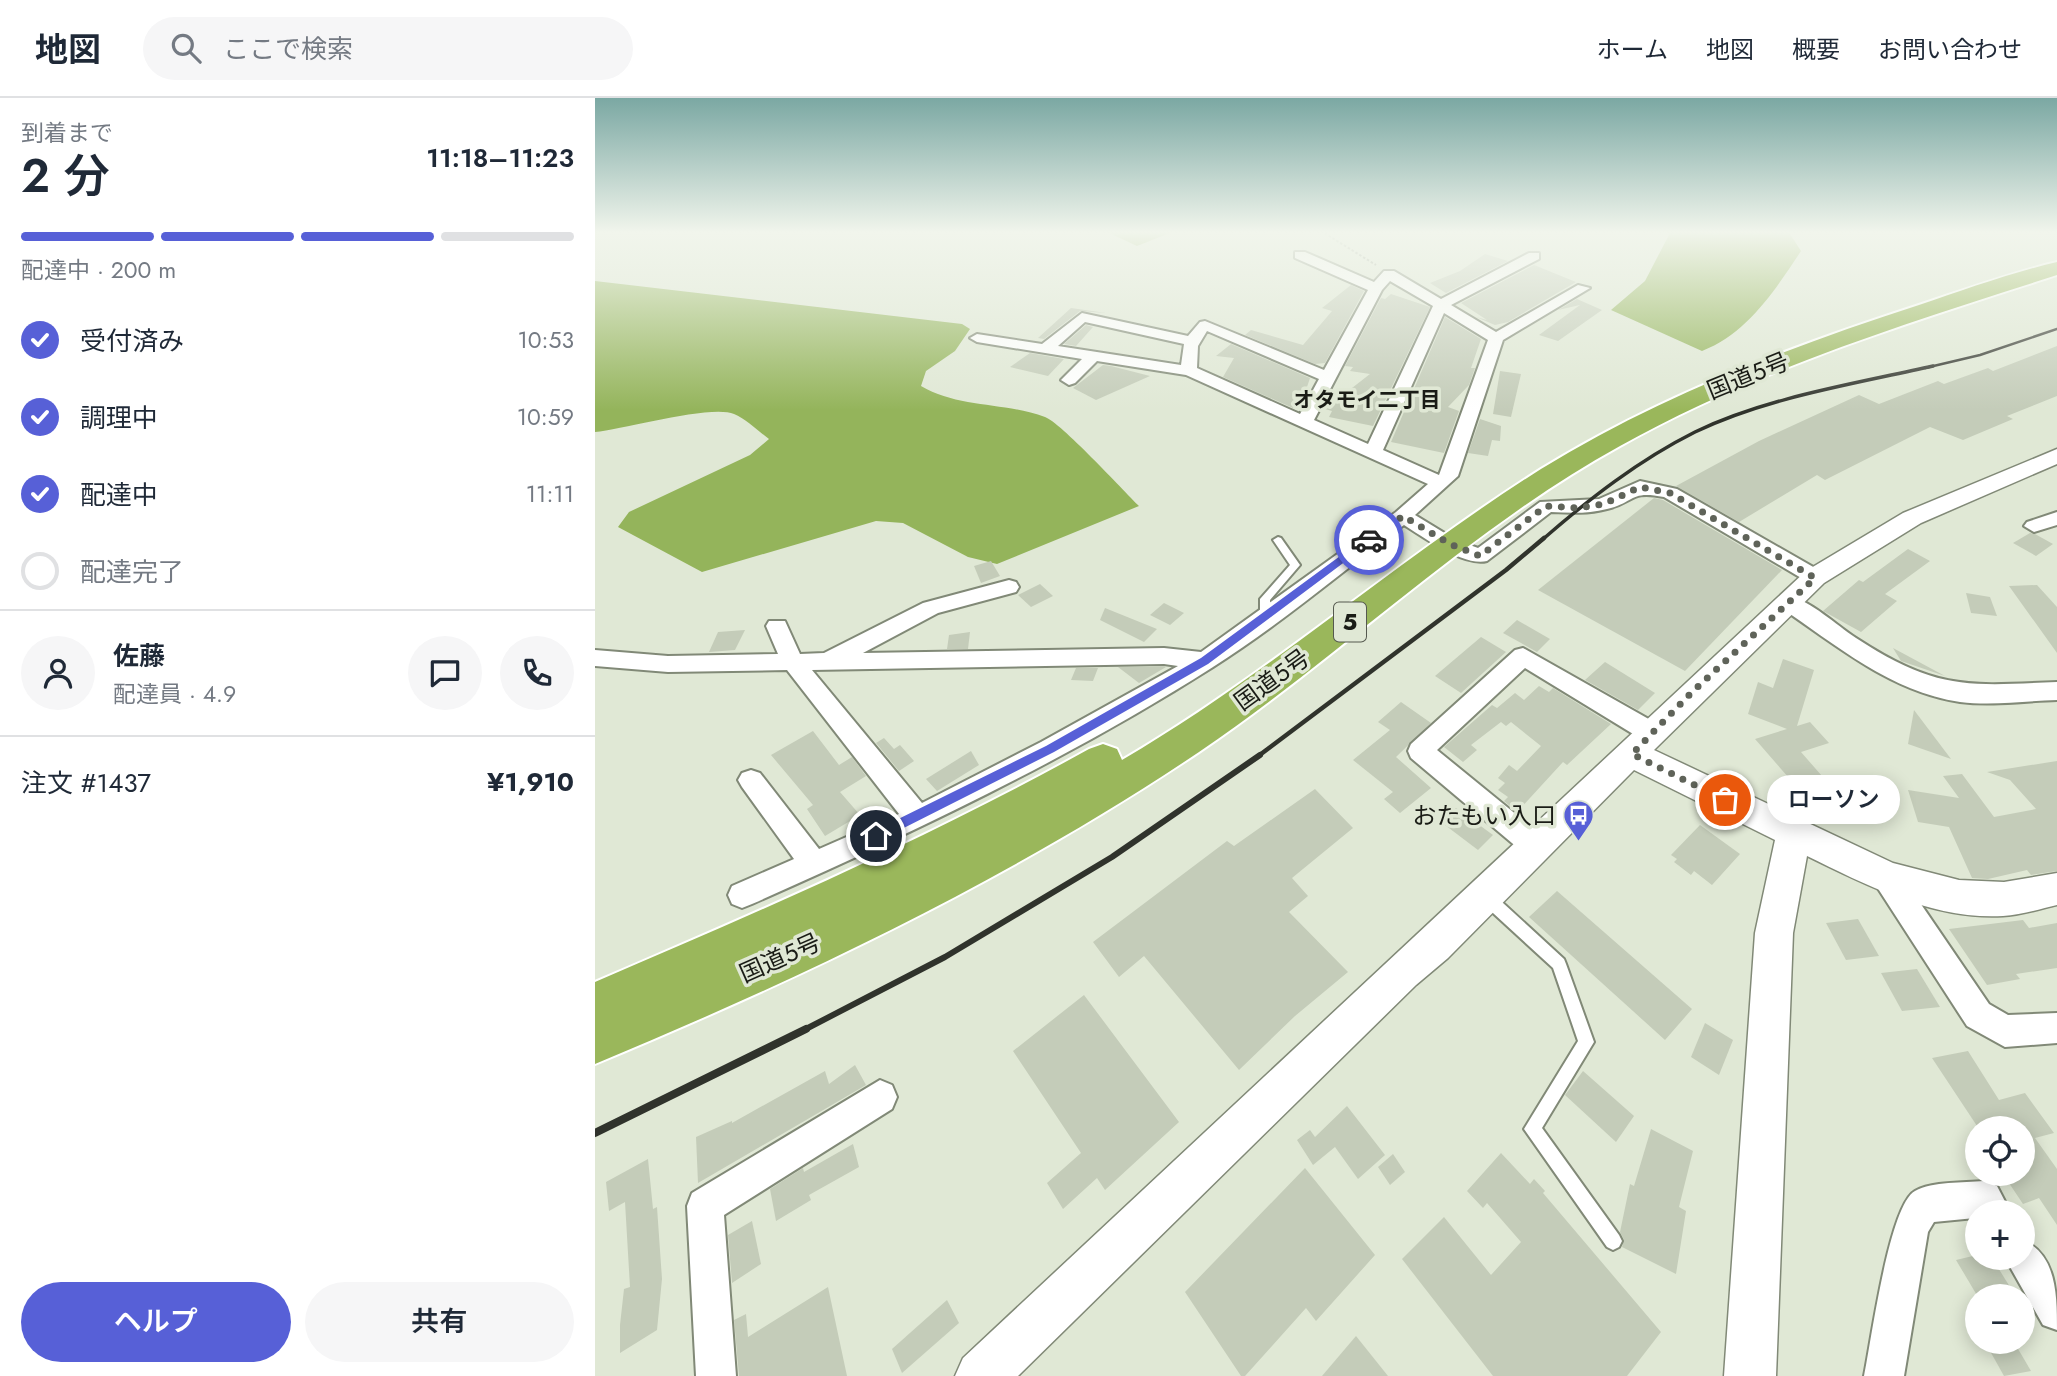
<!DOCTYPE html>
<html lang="ja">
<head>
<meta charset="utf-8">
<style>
  :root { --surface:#fff; --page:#f6f6f7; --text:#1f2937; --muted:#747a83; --line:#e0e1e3; --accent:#5760d7 }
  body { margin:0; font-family:Jost,"Noto Sans JP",sans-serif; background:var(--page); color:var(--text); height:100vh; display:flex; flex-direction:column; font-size:26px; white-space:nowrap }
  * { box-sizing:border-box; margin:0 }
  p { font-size:23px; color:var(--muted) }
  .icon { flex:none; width:38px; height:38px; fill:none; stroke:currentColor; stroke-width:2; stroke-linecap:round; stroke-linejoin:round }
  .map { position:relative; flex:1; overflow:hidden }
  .details { display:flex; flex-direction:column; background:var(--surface); width:595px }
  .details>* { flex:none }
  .fabs { position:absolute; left:1370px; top:1018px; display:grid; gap:14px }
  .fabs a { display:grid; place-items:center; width:70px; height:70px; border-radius:50%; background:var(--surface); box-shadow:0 4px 18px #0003; font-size:35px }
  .pin { position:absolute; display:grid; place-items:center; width:60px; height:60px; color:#fff; margin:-30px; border:4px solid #fff; border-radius:50%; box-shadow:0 2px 7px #0007 }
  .courier { position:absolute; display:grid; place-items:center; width:70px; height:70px; margin:-35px; border:5px solid #5760d7; border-radius:50%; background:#fff; color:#222; box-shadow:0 2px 9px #0007 }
  .bubble { position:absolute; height:49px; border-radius:24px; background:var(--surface); box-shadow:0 4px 18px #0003; font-size:23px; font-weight:600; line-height:49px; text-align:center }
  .head em { font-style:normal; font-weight:600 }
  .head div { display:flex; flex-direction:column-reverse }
  .head { display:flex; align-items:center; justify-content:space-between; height:119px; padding:0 21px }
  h1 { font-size:46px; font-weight:600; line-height:52px }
  .bar { display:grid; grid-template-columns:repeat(4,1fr); gap:10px 7px; align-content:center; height:84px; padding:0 21px }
  .bar i { height:9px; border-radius:5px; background:var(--line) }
  .bar .on { background:var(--accent) }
  .bar p { grid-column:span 4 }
  .line { display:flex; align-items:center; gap:18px; padding:0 21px; border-top:2px solid var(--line) }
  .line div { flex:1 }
  .round { display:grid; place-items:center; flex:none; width:74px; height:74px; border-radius:37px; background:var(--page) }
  ol { padding:0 21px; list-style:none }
  li { display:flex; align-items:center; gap:21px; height:77px }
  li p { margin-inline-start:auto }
  li .icon { padding:7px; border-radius:50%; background:var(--accent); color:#fff; stroke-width:4 }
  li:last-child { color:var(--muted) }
  li i { width:38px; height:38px; border:4px solid var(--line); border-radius:50% }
  .action { display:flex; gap:14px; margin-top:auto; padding:14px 21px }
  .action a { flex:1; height:80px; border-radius:42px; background:var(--accent); color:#fff; font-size:28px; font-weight:600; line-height:80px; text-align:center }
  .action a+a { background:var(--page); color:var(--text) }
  header { display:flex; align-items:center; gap:42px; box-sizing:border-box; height:98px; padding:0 35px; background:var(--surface); border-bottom:2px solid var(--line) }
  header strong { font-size:33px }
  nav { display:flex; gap:38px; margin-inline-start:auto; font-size:24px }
  .search { width:490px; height:63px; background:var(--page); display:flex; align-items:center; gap:18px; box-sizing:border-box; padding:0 24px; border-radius:38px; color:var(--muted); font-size:26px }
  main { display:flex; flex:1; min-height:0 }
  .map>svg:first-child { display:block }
  .forest { fill:#94b45b }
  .building { fill:#c4ccb9 }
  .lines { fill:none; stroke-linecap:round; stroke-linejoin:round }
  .service-casing { stroke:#818977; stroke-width:4 }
  .minor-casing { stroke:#818977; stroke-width:4 }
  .tertiary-casing { stroke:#818977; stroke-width:3 }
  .trunk-casing { stroke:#fff; stroke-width:4 }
  .path { stroke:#9ca294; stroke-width:2; stroke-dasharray:2.5 2; stroke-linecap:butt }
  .service { fill:#fff; fill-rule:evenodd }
  .minor { fill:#fff; fill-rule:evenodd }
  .tertiary { fill:#fff; fill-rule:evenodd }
  .trunk { fill:#9ab75b; fill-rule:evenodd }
  .rail-far4 { stroke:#30332c; stroke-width:2.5 }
  .rail-far3 { stroke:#30332c; stroke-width:3.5 }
  .rail-far2 { stroke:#30332c; stroke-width:4.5 }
  .rail-far1 { stroke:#30332c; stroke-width:6 }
  .rail { stroke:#30332c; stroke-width:8 }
  .route { fill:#5760d7 }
  .done { stroke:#5f6359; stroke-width:7; stroke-dasharray:0 12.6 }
  .labels { text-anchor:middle; stroke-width:7; stroke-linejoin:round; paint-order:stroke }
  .far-neighbourhood-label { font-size:21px; font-weight:bold; fill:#1a1c16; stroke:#e0e8d5 }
  .shield { fill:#e0e8d5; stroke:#55594f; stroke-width:2 }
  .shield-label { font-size:23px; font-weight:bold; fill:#1a1c16 }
  .street-label { font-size:24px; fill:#1a1c16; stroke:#e0e8d5 }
  .poi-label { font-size:24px; fill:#1a1c16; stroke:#e0e8d5; text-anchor:end }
</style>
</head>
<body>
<header>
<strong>地図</strong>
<div class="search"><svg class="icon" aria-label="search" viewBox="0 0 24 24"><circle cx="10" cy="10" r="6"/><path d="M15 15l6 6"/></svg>ここで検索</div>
<nav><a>ホーム</a><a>地図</a><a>概要</a><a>お問い合わせ</a></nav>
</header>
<main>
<section class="details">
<div class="head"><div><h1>2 分</h1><p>到着まで</p></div><em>11:18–11:23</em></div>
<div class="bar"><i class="on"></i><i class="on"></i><i class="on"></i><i></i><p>配達中 · 200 m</p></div>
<ol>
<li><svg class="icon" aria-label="check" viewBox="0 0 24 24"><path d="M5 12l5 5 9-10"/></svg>受付済み<p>10:53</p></li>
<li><svg class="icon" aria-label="check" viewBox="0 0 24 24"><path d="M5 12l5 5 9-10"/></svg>調理中<p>10:59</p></li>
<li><svg class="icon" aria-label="check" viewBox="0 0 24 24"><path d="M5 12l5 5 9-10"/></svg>配達中<p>11:11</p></li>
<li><i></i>配達完了</li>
</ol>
<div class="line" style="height:126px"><a class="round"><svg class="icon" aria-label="person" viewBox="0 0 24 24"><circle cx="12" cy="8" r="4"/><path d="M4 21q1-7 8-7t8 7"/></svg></a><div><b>佐藤</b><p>配達員 · 4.9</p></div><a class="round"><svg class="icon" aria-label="chat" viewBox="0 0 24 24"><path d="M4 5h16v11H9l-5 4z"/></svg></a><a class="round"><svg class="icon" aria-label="phone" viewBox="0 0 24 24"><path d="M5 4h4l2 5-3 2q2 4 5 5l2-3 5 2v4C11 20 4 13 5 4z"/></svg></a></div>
<div class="line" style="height:91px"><div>注文 #1437</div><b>¥1,910</b></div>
<div class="action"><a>ヘルプ</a><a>共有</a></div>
</section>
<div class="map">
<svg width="1462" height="1278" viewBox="0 0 1462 1278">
  <rect width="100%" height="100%" fill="#e0e8d5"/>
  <!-- forest -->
  <g class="forest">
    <path d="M510 133H580L542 148Z"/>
    <path d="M1076 133H1193L1206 153C1180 192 1153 235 1107 253L1016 212 1050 183Z"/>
    <path d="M0 183 367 226 375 231 360 253 331 273 326 288C363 310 409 304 450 319 465 324 528 392 544 408L402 466 373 459 308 425 281 423 107 474 23 429 34 414 155 357 174 341C163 333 151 321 139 316 117 306 30 331 0 334Z"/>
  </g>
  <!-- building -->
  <g class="building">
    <path d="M890 156 913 163 851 195 835 185 865 173Z"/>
    <path d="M939 167 981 184 913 224 900 227 881 219 892 222 866 205Z"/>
    <path d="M756 187 769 193 730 265 720 266 650 237 656 232 708 247 737 213 727 210Z"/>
    <path d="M796 196 835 209 778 328 734 319 737 313 730 311 775 276 755 273 758 269 750 268 786 200 790 201Z"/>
    <path d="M982 201 1007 212 963 243 944 237 985 207 963 212Z"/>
    <path d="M476 210 511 215 485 213 449 241 443 240Z"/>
    <path d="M850 219 886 241 876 270H880L874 287 853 309 864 313 849 355 796 344Z"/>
    <path d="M491 227 498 229 481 248 469 246Z"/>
    <path d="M636 246 715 280 707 304 698 310 628 279 639 260 621 258Z"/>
    <path d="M1462 248V298L1412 318 1418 321 1368 342 1335 329 1230 382 1222 377 1144 424 1081 388 1164 343 1264 297 1284 306 1343 283 1349 286 1393 270 1398 273Z"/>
    <path d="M435 255 469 261 453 278 415 269Z"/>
    <path d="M508 267 516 268 555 278 501 302 478 290Z"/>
    <path d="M905 273 926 276 916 319 898 316Z"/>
    <path d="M885 321 906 328 905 343 897 342 893 358 873 355Z"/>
    <path d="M1059 400 1068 402 1187 472 1090 573 943 492Z"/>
    <path d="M1435 435 1440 436 1458 446 1441 458 1418 445Z"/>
    <path d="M1313 451 1335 463 1290 496 1302 503 1266 534 1228 513 1264 482 1268 484Z"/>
    <path d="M396 463 405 478 386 485 379 468Z"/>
    <path d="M445 486 458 498 436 509 423 497Z"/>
    <path d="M1442 487 1462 509V555L1414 488Z"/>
    <path d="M1371 495 1395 499 1402 518 1376 515Z"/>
    <path d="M569 505 589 515 575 527 555 517Z"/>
    <path d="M510 510 562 531 549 544 505 522Z"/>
    <path d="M922 522 955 541 942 554 908 535Z"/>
    <path d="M150 532 140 552 114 554 123 534Z"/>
    <path d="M375 534 373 551H352L354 537Z"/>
    <path d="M886 539 911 554 866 595 840 578Z"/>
    <path d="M1298 550 1350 578 1306 563Z"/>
    <path d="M1188 561 1219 572 1202 628 1215 624 1234 645 1206 654 1227 678 1200 687 1160 641 1192 631 1153 616 1163 584 1178 590Z"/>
    <path d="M1010 564 1060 595 1043 612 990 582Z"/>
    <path d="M523 569H571L544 585Z"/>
    <path d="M481 570H503L498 583 476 582Z"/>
    <path d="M944 588 954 594 958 590 1016 626 972 667 968 664 922 714 909 703 913 699 903 692 910 685 903 680 914 667 922 673 946 648 916 624 911 628 906 624 876 647 882 652 868 664 849 649 897 607 902 610 920 595 929 602Z"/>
    <path d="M806 604 836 625 801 659 836 690 805 715 789 701 798 694 758 662 795 632 783 624Z"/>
    <path d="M1319 612 1356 661 1313 646Z"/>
    <path d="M218 633 244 667 257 659 271 678 245 694 265 717 230 738 212 711 218 707 176 657Z"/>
    <path d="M289 640 299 651 305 647 319 663 304 673 281 645Z"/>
    <path d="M376 653 384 667 342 693 331 681Z"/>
    <path d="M1462 663V773L1436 777 1432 772 1393 781 1377 780 1354 729 1323 724 1313 692 1364 700 1348 678 1367 676 1399 719 1441 711 1415 682 1392 674Z"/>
    <path d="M720 691 758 730 697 780 713 798 694 814 753 874 700 918 644 972 549 858 524 879 498 844 632 743 639 748Z"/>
    <path d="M861 710 898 737 883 752 846 724Z"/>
    <path d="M1105 727 1145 756 1117 787 1099 773 1096 777 1079 764 1082 761 1076 757Z"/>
    <path d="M962 793 1097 911 1070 942 934 819Z"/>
    <path d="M1263 821 1284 858 1251 862 1231 825Z"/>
    <path d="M1428 822 1434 830 1462 825V870L1421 876 1425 881 1392 887 1354 831Z"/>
    <path d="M1322 871 1345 909 1307 913 1286 875Z"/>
    <path d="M489 897 584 1024 510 1092 502 1080 468 1111 452 1085 486 1055 418 953Z"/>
    <path d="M1110 925 1138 942 1124 977 1096 959Z"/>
    <path d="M1373 953 1404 1002 1430 995 1459 1035 1440 1040 1462 1071V1127L1444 1100 1428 1106 1408 1076H1428V1031H1384L1337 960Z"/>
    <path d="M260 967 271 987 103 1085 101 1039 137 1023V1025L230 973 234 986Z"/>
    <path d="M988 973 1039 1018 1021 1044 970 997Z"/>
    <path d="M752 1008 790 1057 763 1081 740 1049 718 1067 702 1042 715 1032 720 1039Z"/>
    <path d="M1056 1031 1098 1053 1084 1109 1091 1113 1081 1176 1027 1149 1029 1142 1025 1134 1035 1086 1039 1088Z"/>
    <path d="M258 1046 264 1069 214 1097 216 1102 181 1123 175 1091 208 1070 209 1074Z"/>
    <path d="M906 1055 935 1086 939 1081 950 1093 948 1095 1066 1234 1032 1278H898L807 1161 849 1119 896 1177 926 1144 892 1105 888 1110 872 1093Z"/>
    <path d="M798 1056 810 1074 795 1087 783 1069Z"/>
    <path d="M53 1061 58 1111 62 1109 67 1181 62 1232 25 1255V1227L29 1191 35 1189 30 1104 14 1113 11 1084Z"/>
    <path d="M710 1070 780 1157 721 1223 711 1210 650 1278H646L590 1194Z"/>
    <path d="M157 1123 166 1166 137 1185 133 1137Z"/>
    <path d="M1382 1157V1160H1397L1415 1189 1383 1199 1361 1162Z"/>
    <path d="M233 1189 252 1278H144L139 1222 151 1216 153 1239Z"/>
    <path d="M352 1202 364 1225 307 1275 297 1251Z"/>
    <path d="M761 1238 793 1278H727Z"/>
    <path d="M1390 1244H1419L1436 1273 1409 1278Z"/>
  </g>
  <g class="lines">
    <defs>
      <g id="service">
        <path d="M683 439 686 440 705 467 675 502V521L670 525 665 521V501L695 467 678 442Z"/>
        <path d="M891 793 896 794 969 861 971 866 999 944 947 1030 1024 1137 1027 1143 1024 1149 1018 1152 1012 1149 929 1031 983 943 958 870 886 804 884 799 886 794Z"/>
      </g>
      <g id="minor">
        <path d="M700 154H710L779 184 789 173H799L846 201 934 155H944V161L856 207 901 234 983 187 995 190 908 242 863 378 820 417 861 442 883 450 945 404 1004 401 1045 383 1082 391 1227 474 1230 479 1227 484H1213L1069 399C1034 392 1041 404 1012 411 993 416 975 415 956 414L892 463C869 469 828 439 809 427 746 475 684 527 618 569 472 662 315 736 157 806L147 810 137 806 133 797 137 788 199 761 147 689 143 682 147 675 156 672 165 675 224 751 304 716 192 572 73 574 0 568V552L73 558 183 556 171 528 174 523H190L205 556 229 555 328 505 414 482 421 484 424 489 421 494 343 515 268 555 569 550 606 554 801 414 833 386 591 277 502 263 480 285 474 287 466 282 487 261 382 244 375 240 382 236 447 246 487 215 593 238 605 224 610 223 729 272 773 192 700 160ZM795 183 838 208 773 346 719 322 787 192ZM849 215 893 242 844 377 788 352ZM490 224 589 246 586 267 463 248ZM612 233 724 281 705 316 602 270 603 248ZM569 566 583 568 446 644 327 705 217 572Z"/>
        <path d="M1462 414V427L1439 434 1429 428 1432 424Z"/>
        <path d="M1193 497C1217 504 1240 526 1261 540 1341 592 1371 588 1462 584V602C1430 603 1397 608 1365 604 1296 594 1241 547 1185 509L1182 504 1185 499Z"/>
        <path d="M928 550 1066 628 1069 635 1066 642 1057 645 1048 642 930 570 842 652 950 740 954 748 950 756 940 760 930 756 816 660 813 653 816 646 920 552Z"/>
        <path d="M1292 768 1302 771 1394 906 1413 917 1462 915V945L1410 949 1372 928 1282 789 1278 780 1282 771Z"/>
        <path d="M285 982 297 987 302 999 297 1011 129 1117 141 1278H101L92 1108 97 1095Z"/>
        <path d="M1389 1083 1402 1088 1416 1115H1382V1123L1380 1120 1339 1124 1333 1134 1309 1278H1269C1276 1245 1294 1107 1320 1093 1338 1083 1368 1085 1389 1083Z"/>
        <path d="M1428 1142C1462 1157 1462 1198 1462 1232L1448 1227 1410 1160H1428Z"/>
      </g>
      <path id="tertiary" d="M1462 351V366L1326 425 1229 485 1059 652 1298 765 1364 782 1409 784 1462 775V807C1445 811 1426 817 1408 818 1339 822 1273 788 1212 758L1198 835 1181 1278H1129L1160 835 1180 742 1039 672 853 860 821 887 423 1278H360L368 1260 1211 473 1308 415Z"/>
      <path id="trunk" d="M1462 164V177C1313 225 1162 271 1025 348 873 432 747 557 604 654 415 781 209 879 0 966V884C170 811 332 741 494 651L508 646 522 651 527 662C674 576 802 462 946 371 1064 298 1192 250 1324 207 1369 192 1415 175 1462 164Z"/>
    </defs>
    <!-- service casing -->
    <use href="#service" class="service-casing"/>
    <!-- minor casing -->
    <use href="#minor" class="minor-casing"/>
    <!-- tertiary casing -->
    <use href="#tertiary" class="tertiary-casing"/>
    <!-- trunk casing -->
    <use href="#trunk" class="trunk-casing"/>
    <!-- path -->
    <path class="path" d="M726 133 781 167"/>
    <!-- service -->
    <use href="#service" class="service"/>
    <!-- minor -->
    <use href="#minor" class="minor"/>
    <!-- tertiary -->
    <use href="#tertiary" class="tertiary"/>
    <!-- trunk -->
    <use href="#trunk" class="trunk"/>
    <!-- rail-far4 -->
    <path class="rail-far4" d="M1330 270 1385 257 1462 231"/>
    <!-- rail-far3 -->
    <path class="rail-far3" d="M947 442C994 401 1044 362 1100 334 1173 299 1259 286 1338 268"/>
    <!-- rail-far2 -->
    <path class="rail-far2" d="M662 659 911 472 949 440"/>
    <!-- rail-far1 -->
    <path class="rail-far1" d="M207 933 350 859 517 759 665 657"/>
    <!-- rail -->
    <path class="rail" d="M0 1035 211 931"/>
  </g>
  <!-- sky -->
  <linearGradient id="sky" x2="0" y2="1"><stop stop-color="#7ba8a3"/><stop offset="0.43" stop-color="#f1f5ec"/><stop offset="1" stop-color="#f1f5ec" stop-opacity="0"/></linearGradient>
  <rect width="1462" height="312" fill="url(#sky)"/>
  <!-- route -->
  <path class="route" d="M771 439 779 442 613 566 459 654 285 742H277V734L451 648 606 560Z"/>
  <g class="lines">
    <!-- done -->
    <path class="done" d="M774 442 808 418 855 446 885 458 951 408 984 410 1009 406 1045 389 1075 395 1220 480 1096 595 1037 656 1130 702"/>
  </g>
  <!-- icons -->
  <defs>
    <symbol id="bus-pin" viewBox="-11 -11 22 30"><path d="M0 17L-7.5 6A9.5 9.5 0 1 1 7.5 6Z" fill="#5760d7" stroke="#e0e8d5"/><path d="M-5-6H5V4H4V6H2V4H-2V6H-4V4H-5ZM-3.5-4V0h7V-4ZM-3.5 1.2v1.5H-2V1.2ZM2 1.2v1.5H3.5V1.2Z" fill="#fff"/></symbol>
  </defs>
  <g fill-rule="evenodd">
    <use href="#bus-pin" x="966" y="700" width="35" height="47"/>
  </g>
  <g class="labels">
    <!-- far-neighbourhood labels -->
    <g class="far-neighbourhood-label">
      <text x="772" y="309">オタモイ二丁目</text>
    </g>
    <!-- shield labels -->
    <rect class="shield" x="739" y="504.5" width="32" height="39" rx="5"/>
    <g class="shield-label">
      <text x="755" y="532">5</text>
    </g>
    <!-- street labels -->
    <g class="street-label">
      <text transform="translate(1153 278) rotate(-22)" y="8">国道5号</text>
      <text transform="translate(677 582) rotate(-36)" y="8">国道5号</text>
      <text transform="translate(185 860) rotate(-24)" y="8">国道5号</text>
    </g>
    <!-- poi labels -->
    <g class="poi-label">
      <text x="961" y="726">おたもい入口</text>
    </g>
  </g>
</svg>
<div class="fabs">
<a><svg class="icon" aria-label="locate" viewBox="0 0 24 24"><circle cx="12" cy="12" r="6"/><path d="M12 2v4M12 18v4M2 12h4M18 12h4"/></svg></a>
<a>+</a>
<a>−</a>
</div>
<div class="pin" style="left:1130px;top:702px;background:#ea580c"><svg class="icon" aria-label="bag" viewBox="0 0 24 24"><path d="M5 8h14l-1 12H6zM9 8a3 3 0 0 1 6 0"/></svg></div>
<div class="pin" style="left:281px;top:738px;background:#1f2937"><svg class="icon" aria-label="home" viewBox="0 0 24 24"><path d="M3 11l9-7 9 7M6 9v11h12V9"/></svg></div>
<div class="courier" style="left:774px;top:442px"><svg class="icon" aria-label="car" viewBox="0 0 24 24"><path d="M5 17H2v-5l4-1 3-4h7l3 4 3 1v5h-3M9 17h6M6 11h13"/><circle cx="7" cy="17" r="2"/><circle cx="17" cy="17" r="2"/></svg></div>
<div class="bubble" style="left:1172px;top:677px;width:133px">ローソン</div>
</div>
</main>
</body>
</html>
